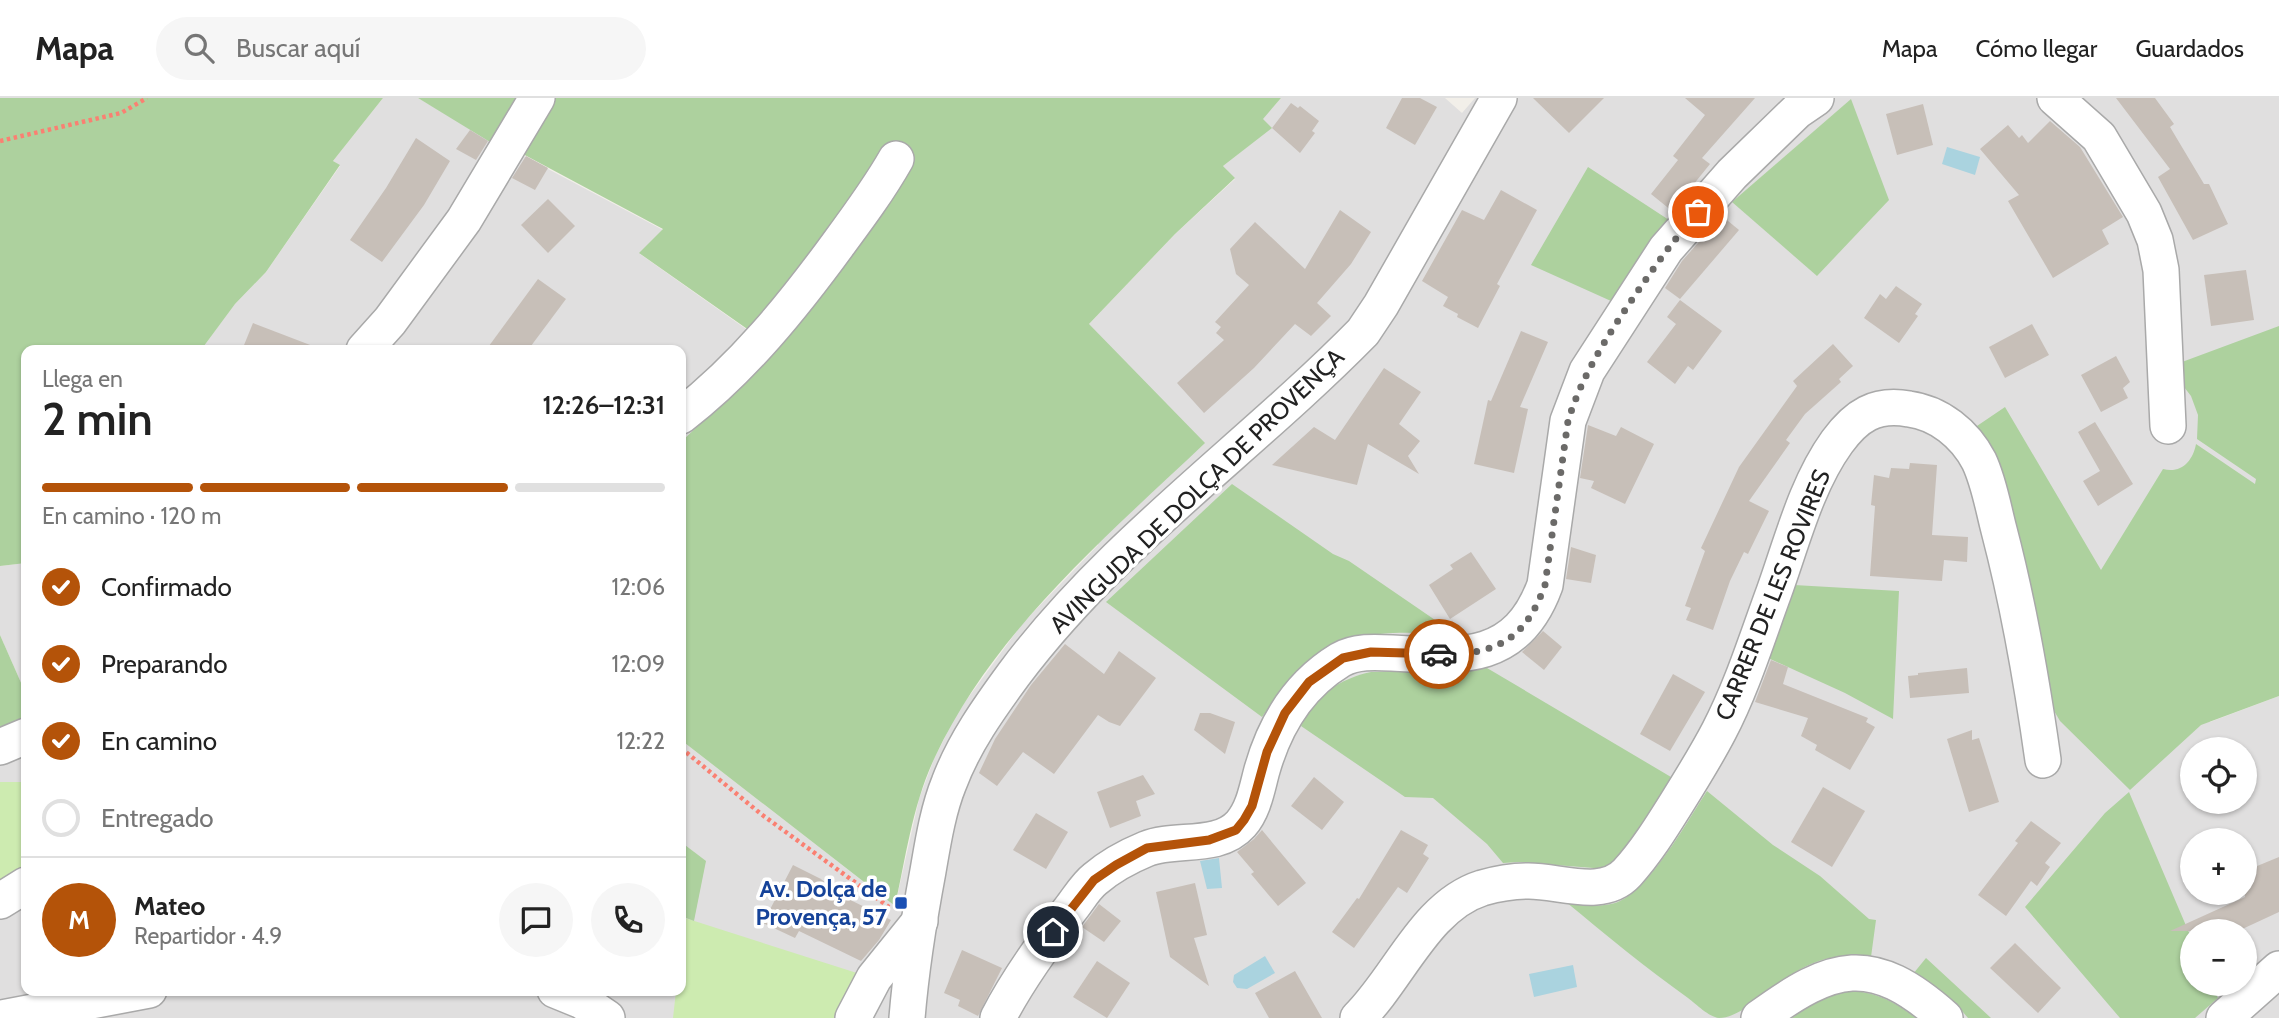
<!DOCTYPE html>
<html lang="es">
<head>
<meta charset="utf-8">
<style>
  :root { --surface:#fff; --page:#f6f6f6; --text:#222; --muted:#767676; --line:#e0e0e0; --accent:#b45309 }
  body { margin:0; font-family:Cabin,sans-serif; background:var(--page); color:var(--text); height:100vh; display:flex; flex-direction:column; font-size:26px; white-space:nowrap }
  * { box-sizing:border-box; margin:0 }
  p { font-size:23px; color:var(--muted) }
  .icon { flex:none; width:38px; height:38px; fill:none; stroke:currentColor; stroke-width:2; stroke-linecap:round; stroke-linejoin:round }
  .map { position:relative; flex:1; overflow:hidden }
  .side { position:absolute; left:21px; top:247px; width:665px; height:651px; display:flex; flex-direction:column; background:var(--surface); border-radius:14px; box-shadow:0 2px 5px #0004 }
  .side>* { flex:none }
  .fabs { position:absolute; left:2180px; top:639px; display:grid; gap:14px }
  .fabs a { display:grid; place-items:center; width:77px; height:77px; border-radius:50%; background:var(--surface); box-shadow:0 2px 5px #0004; font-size:35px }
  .pin { position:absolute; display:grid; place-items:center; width:60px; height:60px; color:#fff; margin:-30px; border:4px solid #fff; border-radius:50%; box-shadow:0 2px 7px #0007 }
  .courier { position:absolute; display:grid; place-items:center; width:70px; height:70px; margin:-35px; border:5px solid #b45309; border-radius:50%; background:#fff; color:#222; box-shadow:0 2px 9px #0007 }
  .head em { font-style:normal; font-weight:600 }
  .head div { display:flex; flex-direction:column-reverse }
  .head { display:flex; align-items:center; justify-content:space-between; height:119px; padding:0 21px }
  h1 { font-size:46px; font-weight:600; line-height:52px }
  .bar { display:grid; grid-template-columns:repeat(4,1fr); gap:10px 7px; align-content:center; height:84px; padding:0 21px }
  .bar i { height:9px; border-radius:5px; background:var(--line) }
  .bar .on { background:var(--accent) }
  .bar p { grid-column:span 4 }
  .line { display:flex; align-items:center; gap:18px; padding:0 21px; border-top:2px solid var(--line) }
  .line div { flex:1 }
  .round { display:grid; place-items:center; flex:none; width:74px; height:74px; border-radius:37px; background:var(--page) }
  ol { padding:0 21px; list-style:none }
  li { display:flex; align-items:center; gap:21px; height:77px }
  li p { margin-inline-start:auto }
  li .icon { padding:7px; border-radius:50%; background:var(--accent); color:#fff; stroke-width:4 }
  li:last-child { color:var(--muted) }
  li i { width:38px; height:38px; border:4px solid var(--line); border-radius:50% }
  header { display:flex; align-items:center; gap:42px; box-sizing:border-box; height:98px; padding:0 35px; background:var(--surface); border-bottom:2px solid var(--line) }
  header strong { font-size:33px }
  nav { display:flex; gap:38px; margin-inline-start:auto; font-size:24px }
  .search { width:490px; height:63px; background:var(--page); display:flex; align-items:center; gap:18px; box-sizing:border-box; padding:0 24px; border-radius:38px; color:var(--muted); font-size:26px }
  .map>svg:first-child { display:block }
  .residential { fill:#e0dfdf; fill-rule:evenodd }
  .grass { fill:#cdebb0 }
  .forest { fill:#add19e }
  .water { fill:#aad3df }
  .building { fill:#c7bfb8 }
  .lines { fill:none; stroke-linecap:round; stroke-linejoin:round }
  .minor-casing { stroke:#a9a9a9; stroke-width:38 }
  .path { stroke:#fa8072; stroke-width:4.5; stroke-dasharray:3.5 3.5; stroke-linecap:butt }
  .minor { stroke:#fff; stroke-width:35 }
  .done { stroke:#6b6a68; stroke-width:7; stroke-dasharray:0 12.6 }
  .route { stroke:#b45309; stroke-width:9 }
  .transit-dot { fill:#1a4fb4; stroke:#fff; stroke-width:2.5 }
  .labels { text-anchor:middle; stroke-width:7; stroke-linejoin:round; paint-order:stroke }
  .street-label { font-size:24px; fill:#222; stroke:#fff }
  .transit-label { font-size:24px; font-weight:bold; fill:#164399; stroke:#fff; text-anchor:end }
</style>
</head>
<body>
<header>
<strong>Mapa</strong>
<div class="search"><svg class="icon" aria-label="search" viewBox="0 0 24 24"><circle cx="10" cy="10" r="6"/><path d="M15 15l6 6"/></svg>Buscar aquí</div>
<nav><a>Mapa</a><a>Cómo llegar</a><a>Guardados</a></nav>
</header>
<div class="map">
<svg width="2279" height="920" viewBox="0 0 2279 920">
  <rect width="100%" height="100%" fill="#f2efe9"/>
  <!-- residential -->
  <g class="residential">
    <path d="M383 0H418L463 26 663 132 640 156 777 253 681 344V252H201L234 207 266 174 340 68 333 63Z"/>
    <path d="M1281 0H1445L1462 15 1475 0H2279V300L2210 624 2279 598V920H0V630L26 619V892H681V642L895 808 919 701 934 661 957 615 1022 526 1098 447 1089 226 1175 136 1235 81 1223 68 1271 30 1262 21ZM2193 651H2245V704H2193ZM2193 742H2245V794H2193ZM2193 833H2245V886H2193Z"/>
    <path d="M26 465V596L0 537V468Z"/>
  </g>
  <!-- grass -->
  <g class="grass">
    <path d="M0 684H26V772L0 787Z"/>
    <path d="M685 820 860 876 839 920H673L676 893 681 892V864Z"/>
  </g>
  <!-- forest -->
  <g class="forest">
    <path d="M0 0H383L333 63 340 67 266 174 235 206 201 252H26V465L0 468Z"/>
    <path d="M418 0H1281L1263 21 1272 30 1223 68 1235 80 1175 136 1089 226 1205 345C1106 439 994 533 935 659 913 705 906 758 895 808L681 642V344L777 252 639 155 663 131 521 55 490 44Z"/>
    <path d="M1851 1 1889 102 1817 178 1732 104Z"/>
    <path d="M1588 69 1669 122 1650 144 1611 203 1531 167Z"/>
    <path d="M2279 228V598L2201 627 2130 692 2060 623 2053 611 1974 330 2005 309 2101 472 2163 371C2181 376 2193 363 2196 346L2255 386 2256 381 2197 341 2198 317 2191 298 2184 289 2182 264Z"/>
    <path d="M1232 386 1333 456 1349 463 1457 537C1400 533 1343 529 1298 572 1284 586 1273 604 1262 619L1106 504Z"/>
    <path d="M1794 487 1899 493 1893 621 1845 595 1768 560Z"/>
    <path d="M0 537 26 596V619L0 630Z"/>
    <path d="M1487 570 1671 679C1653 711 1633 744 1606 771L1519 764 1503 765 1487 746 1433 700 1405 699 1301 628C1312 599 1341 580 1371 574Z"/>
    <path d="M1707 693 1773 747 1820 778 1869 821 1876 822 1871 859C1847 855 1822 859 1799 872 1777 884 1742 920 1719 920 1709 919 1696 906 1688 900 1646 870 1606 837 1566 804 1582 806 1600 810 1615 805 1647 796 1688 722 1707 693Z"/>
    <path d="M2129 694 2193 844V886H2211L2218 900 2195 920H2120L2025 809 2105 715Z"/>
    <path d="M681 744 706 763 694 823 681 818Z"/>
    <path d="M1926 860 1991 920H1968C1953 901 1933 887 1913 876Z"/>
    <path d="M1845 892C1876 894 1892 902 1916 920H1792L1821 899Z"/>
  </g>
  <!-- water -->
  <g class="water">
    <path d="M1947 49 1980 59 1975 77 1942 66Z"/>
    <path d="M1219 760 1222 790 1207 791 1200 763Z"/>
    <path d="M1265 858 1275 875 1247 891 1237 890 1233 884 1234 877Z"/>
    <path d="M1573 867 1577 889 1534 899 1529 876Z"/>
  </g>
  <!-- building -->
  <g class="building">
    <path d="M1402 0H1420L1437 9 1415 47 1386 30Z"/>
    <path d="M1533 0H1604L1569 35Z"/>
    <path d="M1685 0H1755L1702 60 1710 66 1672 113 1651 96 1678 62 1673 58 1705 17Z"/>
    <path d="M2116 0H2155L2174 26 2170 29 2204 86H2209L2228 126 2193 142 2158 79 2170 71Z"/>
    <path d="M1291 5 1298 10 1300 8 1319 23 1312 33 1315 35 1300 55 1272 30Z"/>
    <path d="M1923 6 1933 47 1897 57 1886 16Z"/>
    <path d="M2050 23 2080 49 2123 119 2102 132 2109 146 2053 180 2008 103 2019 97 1980 51 2008 27 2019 40 2022 37 2028 45Z"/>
    <path d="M470 32 488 43 476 62 456 51Z"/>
    <path d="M416 40 450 63 424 107 382 164 350 142 386 90Z"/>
    <path d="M526 58 548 70 535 92 512 80Z"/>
    <path d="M1501 92 1537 112 1497 186 1500 188 1478 230 1457 219 1458 216 1443 208 1448 199 1422 183 1462 112 1484 122Z"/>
    <path d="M548 101 575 128 548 155 521 127Z"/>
    <path d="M1340 112 1371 134 1351 166 1317 205 1331 218 1311 238 1295 226 1254 270 1204 315 1177 285 1224 242 1216 235 1221 229 1215 224 1249 187 1236 176 1230 151 1255 124 1305 171Z"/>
    <path d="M1722 118 1739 132 1680 201 1665 190 1682 163Z"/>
    <path d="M2246 172 2254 222 2211 228 2204 177Z"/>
    <path d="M538 181 566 201 528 252H486Z"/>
    <path d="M1896 188 1922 206 1915 216 1918 218 1899 245 1864 220 1880 196 1886 201Z"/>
    <path d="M1680 202 1722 233 1693 272 1688 268 1675 286 1647 264 1676 226 1667 219Z"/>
    <path d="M253 225 318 250V252H242Z"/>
    <path d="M2032 226 2049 257 2005 280 1989 249Z"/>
    <path d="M1521 233 1548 244 1520 309 1528 311 1514 375 1474 366 1488 302 1491 303Z"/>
    <path d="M1833 246 1853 268 1839 281 1841 284 1805 316 1786 342 1790 345 1749 403 1769 413 1748 456 1744 454 1730 483 1713 532 1686 522 1691 510 1685 508 1705 453 1701 450 1739 369 1797 288 1793 283Z"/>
    <path d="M2116 258 2130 284 2123 290 2128 300 2101 314 2081 277Z"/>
    <path d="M1384 270 1421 294 1399 326 1420 343 1408 358 1419 376 1368 346 1357 387 1272 367 1314 329 1335 342Z"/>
    <path d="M2095 324 2133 386 2098 408 2083 383 2100 373 2078 334Z"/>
    <path d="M1588 327 1616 338 1621 329 1654 346 1625 406 1591 390 1594 383 1580 380Z"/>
    <path d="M1910 365 1937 367 1932 437 1968 439 1967 464 1944 462 1942 483 1870 478 1875 408 1871 407 1874 377 1889 380 1891 370 1909 371Z"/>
    <path d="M1571 449 1596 457 1591 485 1566 481Z"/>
    <path d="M1471 454 1496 491 1450 521 1429 487 1453 471 1450 467Z"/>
    <path d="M1543 533 1562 549 1544 572 1522 554Z"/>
    <path d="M1065 546 1104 576 1119 553 1156 580 1120 628 1109 624 1098 617 1054 676 1023 654 997 688 979 675 995 641 1031 587Z"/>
    <path d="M1771 562 1788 569 1783 586 1868 620 1866 624 1875 629 1850 672 1815 652 1817 647 1801 638 1808 620 1755 604Z"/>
    <path d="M1967 570 1969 595 1910 600 1908 578 1918 577V575Z"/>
    <path d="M1673 576 1705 594 1670 653 1640 636Z"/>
    <path d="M1200 615H1210L1235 624 1225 656 1194 632Z"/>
    <path d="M1972 632V642L1979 640 1999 704 1969 714 1947 641Z"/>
    <path d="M1143 677 1155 696 1136 703 1141 718 1110 730 1097 694Z"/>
    <path d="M1314 679 1344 704 1322 732 1291 708Z"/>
    <path d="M1823 689 1865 713 1832 769 1791 744Z"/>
    <path d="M1036 715 1068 734 1046 771 1013 752Z"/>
    <path d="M2031 723 2061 745 2045 765 2050 769 2037 788 2031 783 2006 818 1978 797 2018 745 2015 743Z"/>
    <path d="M1262 732 1306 785 1278 808 1251 776 1254 774 1237 754 1254 741Z"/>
    <path d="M1401 732 1428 747 1423 756 1429 760 1407 795 1398 789 1354 850 1332 834 1357 800 1359 801Z"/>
    <path d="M2279 759V814L2238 833H2170L2245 799V773Z"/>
    <path d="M793 767 821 781 828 787 826 790 891 822 879 842 861 863 799 833 795 840 763 825Z"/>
    <path d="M1195 785 1207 837 1194 840 1209 888 1170 859 1156 794Z"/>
    <path d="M1099 806 1121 823 1104 844 1082 829Z"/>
    <path d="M2015 845 2061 890 2038 915 1990 870Z"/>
    <path d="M962 852 1002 870 978 918 958 908 960 902 944 895Z"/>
    <path d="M1097 863 1130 885 1107 920 1073 899Z"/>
    <path d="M1295 873 1311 901 1322 920H1269L1255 895Z"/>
  </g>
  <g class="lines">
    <defs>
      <g id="minor">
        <path d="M2055 0 2099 39 2144 115 2155 142 2161 172 2168 328"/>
        <path d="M364 252 390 223 464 122 537 0"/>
        <path d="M681 318C743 270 793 208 839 145 859 118 879 91 896 61"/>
        <path d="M0 649 26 638"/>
        <path d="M0 803 26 787"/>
        <path d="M555 892 582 903 607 920"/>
        <path d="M2 920 149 892"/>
        <path d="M853 920 874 880 920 823"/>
        <path d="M907 920C911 871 919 821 928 773 933 744 938 712 949 685 964 645 989 610 1014 576 1112 445 1249 350 1363 234L1381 207 1499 0"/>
        <path d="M998 920C1018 881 1045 844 1072 809 1079 800 1086 788 1095 781 1109 769 1129 758 1146 751 1175 739 1218 752 1241 726 1254 711 1257 690 1262 672 1275 626 1299 587 1340 562 1355 553 1375 554 1392 555 1461 559 1517 564 1545 487L1568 323 1587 273 1666 151 1732 76 1797 13 1816 0"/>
        <path d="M1358 920C1399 880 1425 808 1482 790 1496 786 1512 783 1527 783 1558 782 1602 802 1627 775 1646 754 1661 730 1676 706 1691 682 1706 658 1719 633 1742 589 1757 540 1774 494 1792 444 1806 387 1837 344 1856 318 1875 305 1909 311 1939 315 1965 336 1979 363 1989 384 1993 409 1999 432 2019 508 2032 584 2043 662"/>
        <path d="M1759 920C1833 866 1871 854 1945 920"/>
        <path d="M2224 920 2279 871"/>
      </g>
    </defs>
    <!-- minor casing -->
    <use href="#minor" class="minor-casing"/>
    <!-- path -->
    <g class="path">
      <path d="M0 43 121 15 147 0"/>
      <path d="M681 650 761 716 889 809"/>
    </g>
    <!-- minor -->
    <use href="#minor" class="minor"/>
  </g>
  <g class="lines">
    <!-- done -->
    <path class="done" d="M1439 556C1495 557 1525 543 1545 487L1568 323C1580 284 1599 252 1621 218 1645 182 1669 147 1698 114"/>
    <!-- route -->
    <path class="route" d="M1053 834 1094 782 1116 767 1147 750 1209 742 1236 732 1244 722 1252 708 1267 654 1285 615 1309 584 1343 560 1371 554 1439 556"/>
  </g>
  <!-- markers -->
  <rect class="transit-dot" x="894" y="798" width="14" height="14" rx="3.5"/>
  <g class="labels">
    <!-- street labels -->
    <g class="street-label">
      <text transform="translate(1197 393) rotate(-44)" y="8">AVINGUDA DE DOLÇA DE PROVENÇA</text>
      <text transform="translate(1773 497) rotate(-68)" y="8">CARRER DE LES ROVIRES</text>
    </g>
    <!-- transit labels -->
    <g class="transit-label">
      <text x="887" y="799">Av. Dolça de<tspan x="887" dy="28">Provença, 57</tspan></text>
    </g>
  </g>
</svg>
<div class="fabs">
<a><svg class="icon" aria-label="locate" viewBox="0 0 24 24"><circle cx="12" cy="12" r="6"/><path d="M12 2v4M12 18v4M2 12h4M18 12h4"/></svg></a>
<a>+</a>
<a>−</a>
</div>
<div class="pin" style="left:1698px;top:114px;background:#ea580c"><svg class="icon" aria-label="bag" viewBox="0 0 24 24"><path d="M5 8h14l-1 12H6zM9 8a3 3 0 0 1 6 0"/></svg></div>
<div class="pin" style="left:1053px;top:834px;background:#1f2937"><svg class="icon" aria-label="home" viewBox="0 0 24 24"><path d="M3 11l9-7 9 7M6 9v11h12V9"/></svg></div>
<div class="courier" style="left:1439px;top:556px"><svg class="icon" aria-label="car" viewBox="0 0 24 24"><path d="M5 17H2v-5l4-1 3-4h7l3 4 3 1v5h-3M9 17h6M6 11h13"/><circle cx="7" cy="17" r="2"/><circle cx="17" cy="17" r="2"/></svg></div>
<section class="side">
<div class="head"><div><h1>2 min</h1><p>Llega en</p></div><em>12:26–12:31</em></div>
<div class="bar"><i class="on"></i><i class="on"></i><i class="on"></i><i></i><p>En camino · 120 m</p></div>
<ol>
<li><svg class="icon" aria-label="check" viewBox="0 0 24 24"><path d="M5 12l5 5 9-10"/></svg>Confirmado<p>12:06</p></li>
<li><svg class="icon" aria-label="check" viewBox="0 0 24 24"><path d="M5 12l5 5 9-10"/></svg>Preparando<p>12:09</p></li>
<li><svg class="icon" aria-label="check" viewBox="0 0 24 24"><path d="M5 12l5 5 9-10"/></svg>En camino<p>12:22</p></li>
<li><i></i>Entregado</li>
</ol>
<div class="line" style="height:126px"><b class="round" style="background:var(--accent);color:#fff">M</b><div><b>Mateo</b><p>Repartidor · 4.9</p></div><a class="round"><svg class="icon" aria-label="chat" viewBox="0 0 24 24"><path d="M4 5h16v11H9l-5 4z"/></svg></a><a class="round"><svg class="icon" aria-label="phone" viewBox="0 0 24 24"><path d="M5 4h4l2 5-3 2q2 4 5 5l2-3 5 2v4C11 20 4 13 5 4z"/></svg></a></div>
</section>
</div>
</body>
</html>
